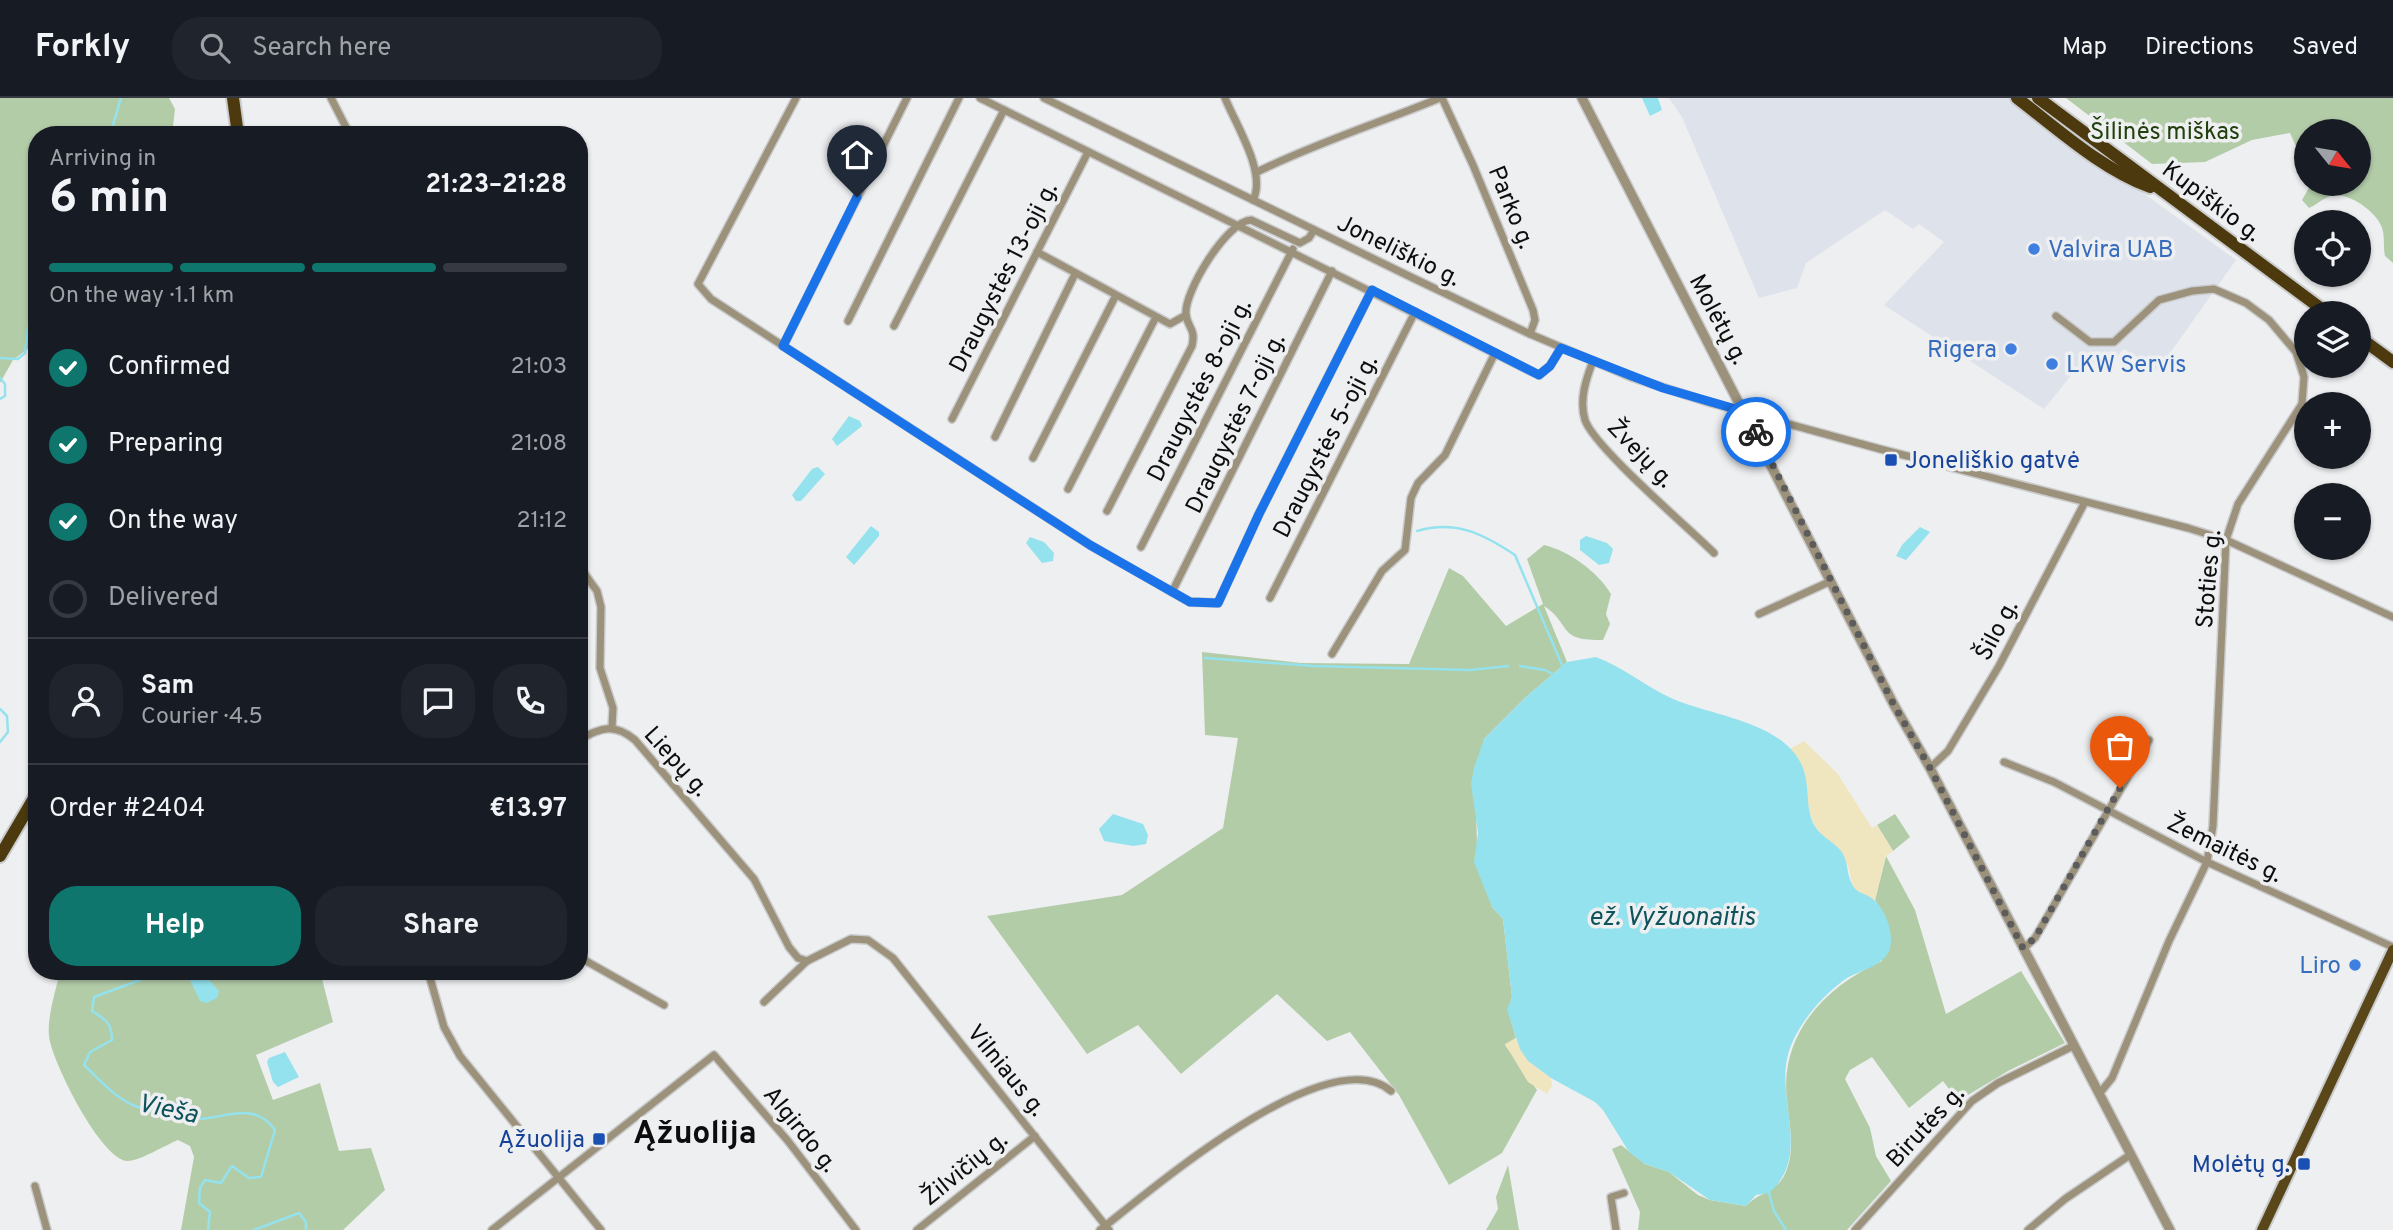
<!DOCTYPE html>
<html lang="en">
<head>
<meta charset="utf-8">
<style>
  :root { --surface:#171b24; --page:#20242c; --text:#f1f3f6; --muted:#9ea1a6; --line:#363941; --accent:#0f766e }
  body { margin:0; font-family:Overpass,sans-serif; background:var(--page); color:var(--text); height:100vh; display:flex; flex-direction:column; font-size:26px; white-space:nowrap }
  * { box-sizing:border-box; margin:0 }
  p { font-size:23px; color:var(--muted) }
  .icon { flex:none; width:38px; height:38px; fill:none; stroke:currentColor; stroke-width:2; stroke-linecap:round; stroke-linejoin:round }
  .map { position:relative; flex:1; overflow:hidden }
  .drawer { position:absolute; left:28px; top:28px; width:560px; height:854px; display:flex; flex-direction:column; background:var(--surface); border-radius:28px; box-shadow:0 2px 5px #0004 }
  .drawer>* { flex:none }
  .needle { width:46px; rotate:120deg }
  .fabs { position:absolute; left:2294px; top:21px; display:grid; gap:14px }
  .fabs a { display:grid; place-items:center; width:77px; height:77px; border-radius:50%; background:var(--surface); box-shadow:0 2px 5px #0004; font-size:35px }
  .pin { position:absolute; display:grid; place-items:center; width:60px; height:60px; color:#fff; margin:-72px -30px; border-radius:50% 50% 50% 0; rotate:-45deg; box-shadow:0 0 7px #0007 }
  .pin .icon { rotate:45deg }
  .courier { position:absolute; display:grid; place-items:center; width:70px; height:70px; margin:-35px; border:5px solid #1a73e8; border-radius:50%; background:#fff; color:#222; box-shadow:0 2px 9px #0007 }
  .headline em { font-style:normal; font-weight:700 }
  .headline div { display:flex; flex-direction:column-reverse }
  .headline { display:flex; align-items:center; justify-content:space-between; height:119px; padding:0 21px }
  h1 { font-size:46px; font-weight:700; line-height:52px }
  .bar { display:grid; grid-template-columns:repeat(4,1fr); gap:10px 7px; align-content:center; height:84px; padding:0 21px }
  .bar i { height:9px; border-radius:5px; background:var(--line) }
  .bar .active { background:var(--accent) }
  .bar p { grid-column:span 4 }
  .line { display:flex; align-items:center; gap:18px; padding:0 21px; border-top:2px solid var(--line) }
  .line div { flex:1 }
  .round { display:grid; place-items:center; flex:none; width:74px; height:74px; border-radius:28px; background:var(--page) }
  ol { padding:0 21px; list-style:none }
  li { display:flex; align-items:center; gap:21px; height:77px }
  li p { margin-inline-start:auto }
  li .icon { padding:7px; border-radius:50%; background:var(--accent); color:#fff; stroke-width:4 }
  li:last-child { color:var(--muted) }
  li i { width:38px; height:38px; border:4px solid var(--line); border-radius:50% }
  .button { display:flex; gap:14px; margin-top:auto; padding:14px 21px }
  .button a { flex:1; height:80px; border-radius:28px; background:var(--accent); color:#fff; font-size:28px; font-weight:700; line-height:80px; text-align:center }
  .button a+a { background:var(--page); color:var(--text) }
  header { display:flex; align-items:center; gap:42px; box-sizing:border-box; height:98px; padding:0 35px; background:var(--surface); border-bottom:2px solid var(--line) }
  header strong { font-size:33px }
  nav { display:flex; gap:38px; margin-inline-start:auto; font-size:24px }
  .search { width:490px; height:63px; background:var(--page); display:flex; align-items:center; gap:18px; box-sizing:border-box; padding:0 24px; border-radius:28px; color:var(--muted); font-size:26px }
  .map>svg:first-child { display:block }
  .built { fill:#dee2eb }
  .green { fill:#b3cca8 }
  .sand { fill:#efe6c0 }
  .water { fill:#94e2ed }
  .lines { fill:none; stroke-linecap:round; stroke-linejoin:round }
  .stream { stroke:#94e2ed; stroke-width:2.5 }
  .minor-casing { stroke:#cacbcd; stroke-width:10 }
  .tertiary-casing { stroke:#cacbcd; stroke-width:12 }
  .primary-casing { stroke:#cacbcd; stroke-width:14 }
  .trunk-casing { stroke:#cacbcd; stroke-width:16 }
  .minor { stroke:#9c927b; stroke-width:7 }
  .tertiary { stroke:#9c927b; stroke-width:9 }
  .primary { stroke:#59471a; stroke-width:10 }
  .trunk { stroke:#4c3a0e; stroke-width:12 }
  .done { stroke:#5c5c5d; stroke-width:7; stroke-dasharray:0 12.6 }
  .route { stroke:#1a73e8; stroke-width:9 }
  .shop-dot { fill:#3f7fe0; stroke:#eeeff1; stroke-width:2.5 }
  .transit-dot { fill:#1a4fb4; stroke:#eeeff1; stroke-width:2.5 }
  .labels { text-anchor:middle; stroke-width:7; stroke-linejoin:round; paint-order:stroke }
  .park-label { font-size:24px; fill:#21400d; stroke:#eeeff1 }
  .street-label { font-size:24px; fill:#0d0d0e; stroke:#eeeff1 }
  .shop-label { font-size:24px; fill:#366cbe; stroke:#eeeff1; text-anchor:start }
  .transit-label { font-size:24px; fill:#164399; stroke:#eeeff1; text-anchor:end }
  .water-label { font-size:26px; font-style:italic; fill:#0e535b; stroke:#eeeff1 }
  .district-label { font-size:32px; font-weight:bold; fill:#0d0d0e; stroke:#eeeff1 }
</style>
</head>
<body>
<header>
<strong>Forkly</strong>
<div class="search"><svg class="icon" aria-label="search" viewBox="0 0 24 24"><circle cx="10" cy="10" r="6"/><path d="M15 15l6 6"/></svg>Search here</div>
<nav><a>Map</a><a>Directions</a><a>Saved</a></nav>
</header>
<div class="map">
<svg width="2393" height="1132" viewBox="0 0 2393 1132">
  <rect width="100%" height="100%" fill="#eeeff1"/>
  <!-- built -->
  <path class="built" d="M1669 0H2011L2236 162 2158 272 2124 251 2106 270 2081 265 2044 311 1884 207 1944 144 1919 126 1913 131 1885 112 1806 165 1797 190 1759 200 1682 19Z"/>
  <!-- green -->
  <g class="green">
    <path d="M0 0H169L175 11 172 37H37V244L13 262 0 285Z"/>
    <path d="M2066 0H2393V165L2385 158C2383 149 2385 138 2382 130 2377 114 2346 91 2328 99 2321 102 2316 107 2309 110L2302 102 2311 86H2359V33H2306V71L2290 35 2252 42 2205 64 2152 66Z"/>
    <path d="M1544 447C1569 453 1598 474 1611 496L1606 516 1610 526 1603 542C1556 543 1572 526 1544 508L1567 564 1526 599 1484 641 1476 714 1477 746 1492 809 1503 821 1512 899 1508 912 1516 940 1505 947 1537 992 1502 1055 1449 1087 1399 997 1350 934 1327 943 1277 896 1181 976 1138 927 1087 956 987 818 1122 797 1223 730 1238 640 1205 637 1202 554 1301 565 1409 566 1449 470 1463 478 1506 528 1543 506 1527 461Z"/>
    <path d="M1895 716 1910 739 1893 753 1877 727Z"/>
    <path d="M1886 758 1915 812 1946 916 2021 873 2065 945 2008 973 1958 1003 1943 983 1909 1010 1872 959 1850 972 1845 981 1870 1030 1876 1058 1891 1083 1847 1132H1638L1640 1114 1612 1051 1621 1047 1645 1066 1669 1074 1698 1097 1710 1102 1746 1108C1759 1094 1776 1095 1785 1076 1796 1052 1789 1026 1787 1002 1779 936 1826 888 1882 863L1883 815 1875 802Z"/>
    <path d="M60 873H320L333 924 256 957 273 1002 320 985 339 1053 371 1050 385 1092 343 1132H181L194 1059 190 1048 178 1042C166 1047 139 1063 128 1063 102 1064 51 962 49 938 47 919 56 892 60 873Z"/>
    <path d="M1508 1067 1519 1132H1486L1498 1111 1496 1099Z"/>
  </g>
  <!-- sand -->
  <g class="sand">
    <path d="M1804 643 1837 675 1872 730 1877 727 1893 753 1886 758 1875 802C1870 800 1863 798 1859 795 1849 788 1852 776 1847 766 1839 748 1819 739 1813 724 1802 694 1809 680 1790 651Z"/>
    <path d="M1516 940 1528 963 1551 980 1552 988 1547 996 1528 984 1505 946Z"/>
  </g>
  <!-- water -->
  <g class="water">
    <path d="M1642 0H1658L1662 12 1650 18Z"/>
    <path d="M849 318 860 323 862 328 837 348 832 341Z"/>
    <path d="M818 369 825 376 801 403H796L792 397 812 371Z"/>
    <path d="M871 428 879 434V438L854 467 846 459Z"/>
    <path d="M1920 429 1930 434 1906 462 1896 458 1902 447Z"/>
    <path d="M1586 438 1607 445 1613 451 1609 465 1599 467 1580 452V442Z"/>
    <path d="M1030 439 1044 444 1054 455 1053 463 1042 465 1026 445Z"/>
    <path d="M1596 559C1623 569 1645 588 1671 600 1710 618 1785 623 1803 670 1810 688 1805 709 1814 727 1820 738 1833 743 1841 753 1849 763 1846 777 1853 788 1859 797 1867 795 1874 802 1886 812 1894 836 1890 850 1885 869 1858 872 1844 882 1821 899 1798 926 1789 953 1774 1000 1813 1057 1769 1095L1756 1097 1746 1108 1710 1102 1669 1074 1645 1066 1629 1054 1603 1012 1595 1004 1551 980 1528 963 1520 951 1507 912 1512 899 1503 821 1492 809 1474 764 1478 735 1471 686 1474 670 1484 641 1526 599 1567 564Z"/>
    <path d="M1113 716 1143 726 1148 737 1146 746 1133 748 1104 743 1099 731Z"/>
    <path d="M202 873 219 893 217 900 207 905 200 903 186 874Z"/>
    <path d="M285 954 299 979 278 989 273 984 267 964 269 960Z"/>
  </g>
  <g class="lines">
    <!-- stream -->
    <g class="stream">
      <path d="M110 37 121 0"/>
      <path d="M0 260 18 261 25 255 29 221 37 216"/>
      <path d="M0 280 5 286V298L0 301"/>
      <path d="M1417 433C1455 422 1482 435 1515 457L1562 567"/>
      <path d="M1205 560 1314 568 1470 572 1508 568"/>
      <path d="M1520 568 1545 572 1554 577"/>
      <path d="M0 611 7 618 8 634 0 644"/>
      <path d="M32 744 37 753"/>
      <path d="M144 873 140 882 94 899 92 913C105 921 112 925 112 942L90 954 84 967C99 981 115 1000 135 1008 152 1014 176 1020 194 1021 224 1022 253 1001 275 1032L261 1079 249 1080 232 1068 221 1085 205 1082 200 1090 199 1105 210 1114 208 1132"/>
      <path d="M1769 1095 1774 1113 1786 1132"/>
      <path d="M254 1132 299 1115 306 1124V1132"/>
    </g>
    <defs>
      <g id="minor">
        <path d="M331 0 350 37"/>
        <path d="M796 0 698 186 711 201 1090 447 1190 504 1218 505 1259 416 1372 192"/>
        <path d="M980 0 1539 277 1550 268 1561 250"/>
        <path d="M1044 0 1415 181 1530 236 1631 279 1708 304 1880 351 2188 430 2226 442 2393 519"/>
        <path d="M1225 0C1236 27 1267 75 1253 102"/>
        <path d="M1442 0 1473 67 1533 212 1535 222 1530 236"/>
        <path d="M1257 74C1316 45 1379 25 1440 0"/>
        <path d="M1037 154 1170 226 1186 217"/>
        <path d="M2056 218 2090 244H2114L2159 202 2192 193 2214 191 2246 205 2269 222 2296 254 2304 279 2302 306 2238 406 2226 442 2213 728 2207 764 2169 843 2112 980 2099 996"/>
        <path d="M848 223 959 0"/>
        <path d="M894 228 1004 12"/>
        <path d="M783 248 907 0"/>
        <path d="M1593 263C1586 281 1579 302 1585 322 1594 349 1689 430 1714 455"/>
        <path d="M952 321 1088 54"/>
        <path d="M995 339 1075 176"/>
        <path d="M1033 360 1115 199"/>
        <path d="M1068 391 1156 219"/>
        <path d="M1107 413 1192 248C1196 230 1188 231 1186 217 1183 195 1227 123 1251 122L1300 145 1309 140 1314 132"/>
        <path d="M1141 449 1293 151"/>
        <path d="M579 468 597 493 601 509 600 570 613 610 612 629"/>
        <path d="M1172 494 1332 173"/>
        <path d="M1270 500 1415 214"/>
        <path d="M1759 516 1831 483"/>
        <path d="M1332 556 1382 473 1405 452 1411 400 1418 385 1445 357 1495 255"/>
        <path d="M579 642C601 629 615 625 635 642L754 781 789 849 798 860 807 863"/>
        <path d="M2004 664 2054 684 2207 764 2393 849"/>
        <path d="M1930 670 1948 653 1999 568 2085 404"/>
        <path d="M2023 851 2035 840 2149 642"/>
        <path d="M579 859 664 907"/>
        <path d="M428 873 444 929 460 958 601 1132"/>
        <path d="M764 904 807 863 851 841 868 842 893 860 1109 1132"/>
        <path d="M35 1088 47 1132"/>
        <path d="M492 1132 714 957 788 1043 856 1132"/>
        <path d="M917 1132 1035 1038"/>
        <path d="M1100 1132C1150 1093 1328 939 1391 993"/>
        <path d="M1616 1132 1611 1099 1624 1095"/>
        <path d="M1855 1132 1972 1003 1998 985 2073 948"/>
        <path d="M2028 1132 2065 1101 2130 1057"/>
      </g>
      <path id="tertiary" d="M1582 0 1894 607 1930 670 2170 1132"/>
      <path id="primary" d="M2262 1132 2393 852"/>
      <g id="trunk">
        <path d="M233 0 238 37"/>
        <path d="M2017 0C2059 32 2100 70 2150 89"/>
        <path d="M2038 0 2327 215"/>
        <path d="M2359 239 2393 264"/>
        <path d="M0 758 37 695"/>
      </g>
    </defs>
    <!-- minor casing -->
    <use href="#minor" class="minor-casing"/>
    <!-- tertiary casing -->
    <use href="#tertiary" class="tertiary-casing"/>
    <!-- primary casing -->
    <use href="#primary" class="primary-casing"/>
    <!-- trunk casing -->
    <use href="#trunk" class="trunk-casing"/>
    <!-- minor -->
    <use href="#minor" class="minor"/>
    <!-- tertiary -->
    <use href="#tertiary" class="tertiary"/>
    <!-- primary -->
    <use href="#primary" class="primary"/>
    <!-- trunk -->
    <use href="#trunk" class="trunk"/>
  </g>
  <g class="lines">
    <!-- done -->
    <path class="done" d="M1756 334 1894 607 1930 670 2023 850 2035 840 2120 690"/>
    <!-- route -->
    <path class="route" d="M857 99 783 248 1090 447 1190 504 1218 505 1259 416 1372 192 1539 277 1550 268 1561 250 1663 290 1746 314 1756 334"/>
  </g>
  <!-- markers -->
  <g class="shop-dot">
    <circle cx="2034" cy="151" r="7"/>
    <circle cx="2011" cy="251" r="7"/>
    <circle cx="2052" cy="266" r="7"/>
    <circle cx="2355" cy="867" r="7"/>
  </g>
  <g class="transit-dot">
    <rect x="1884" y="355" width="14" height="14" rx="3.5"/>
    <rect x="592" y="1034" width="14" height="14" rx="3.5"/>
    <rect x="2297" y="1059" width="14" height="14" rx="3.5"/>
  </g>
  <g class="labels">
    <!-- park labels -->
    <g class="park-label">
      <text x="2165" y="41">Šilinės miškas</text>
    </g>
    <!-- street labels -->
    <g class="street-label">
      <text transform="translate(2212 103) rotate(37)" y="8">Kupiškio g.</text>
      <text transform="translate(1512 109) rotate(68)" y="8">Parko g.</text>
      <text transform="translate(1399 152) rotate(26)" y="8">Joneliškio g.</text>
      <text transform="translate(1003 179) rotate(-63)" y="8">Draugystės 13-oji g.</text>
      <text transform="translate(1719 221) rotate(62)" y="8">Molėtų g.</text>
      <text transform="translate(1199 292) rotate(-63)" y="8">Draugystės 8-oji g.</text>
      <text transform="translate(1235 325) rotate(-64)" y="8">Draugystės 7-oji g.</text>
      <text transform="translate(1325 348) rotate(-63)" y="8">Draugystės 5-oji g.</text>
      <text transform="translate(1641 355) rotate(46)" y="8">Žvejų g.</text>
      <text transform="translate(2208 481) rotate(-85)" y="8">Stoties g.</text>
      <text transform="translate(1996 532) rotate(-62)" y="8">Šilo g.</text>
      <text transform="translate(677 663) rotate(48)" y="8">Liepų g.</text>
      <text transform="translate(2225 750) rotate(26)" y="8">Žemaitės g.</text>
      <text transform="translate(1007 972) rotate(51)" y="8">Vilniaus g.</text>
      <text transform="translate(1925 1028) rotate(-47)" y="8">Birutės g.</text>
      <text transform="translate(801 1031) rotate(51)" y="8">Algirdo g.</text>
      <text transform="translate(964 1070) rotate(-39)" y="8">Žilvičių g.</text>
    </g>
    <!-- shop labels -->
    <g class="shop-label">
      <text x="2048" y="159">Valvira UAB</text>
      <text x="1997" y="259" text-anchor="end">Rigera</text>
      <text x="2066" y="274">LKW Servis</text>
      <text x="2341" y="875" text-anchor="end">Liro</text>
    </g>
    <!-- transit labels -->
    <g class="transit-label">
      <text x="1905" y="370" text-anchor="start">Joneliškio gatvė</text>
      <text x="585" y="1049">Ąžuolija</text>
      <text x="2290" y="1074">Molėtų g.</text>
    </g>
    <!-- water labels -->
    <g class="water-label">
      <text x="1672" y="827">ež. Vyžuonaitis</text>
      <text transform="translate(168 1010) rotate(12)" y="9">Vieša</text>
    </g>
    <!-- district labels -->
    <g class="district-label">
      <text x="695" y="1045">Ąžuolija</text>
    </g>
  </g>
</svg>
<div class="fabs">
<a><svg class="needle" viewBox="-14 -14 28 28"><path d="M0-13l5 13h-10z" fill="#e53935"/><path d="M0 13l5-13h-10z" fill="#9ea1a6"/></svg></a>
<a><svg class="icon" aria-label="locate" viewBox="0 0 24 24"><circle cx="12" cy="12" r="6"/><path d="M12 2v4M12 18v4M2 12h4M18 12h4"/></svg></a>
<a><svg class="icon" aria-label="layers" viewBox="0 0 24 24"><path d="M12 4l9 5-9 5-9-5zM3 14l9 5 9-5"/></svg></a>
<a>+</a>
<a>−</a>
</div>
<div class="pin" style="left:2120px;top:690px;background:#ea580c"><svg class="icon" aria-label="bag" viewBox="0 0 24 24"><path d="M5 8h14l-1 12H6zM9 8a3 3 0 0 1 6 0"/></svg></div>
<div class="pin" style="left:857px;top:99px;background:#1f2937"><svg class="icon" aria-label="home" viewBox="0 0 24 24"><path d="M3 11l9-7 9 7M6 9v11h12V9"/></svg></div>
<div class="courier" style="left:1756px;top:334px"><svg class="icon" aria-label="bike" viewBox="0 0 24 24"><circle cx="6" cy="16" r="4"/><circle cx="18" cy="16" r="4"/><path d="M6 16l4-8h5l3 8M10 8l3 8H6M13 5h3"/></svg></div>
<section class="drawer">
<div class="headline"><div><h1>6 min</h1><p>Arriving in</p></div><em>21:23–21:28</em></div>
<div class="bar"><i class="active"></i><i class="active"></i><i class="active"></i><i></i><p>On the way · 1.1 km</p></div>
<ol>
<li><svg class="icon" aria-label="check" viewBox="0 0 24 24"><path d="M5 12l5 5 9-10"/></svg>Confirmed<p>21:03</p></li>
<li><svg class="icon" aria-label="check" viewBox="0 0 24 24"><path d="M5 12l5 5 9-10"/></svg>Preparing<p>21:08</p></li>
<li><svg class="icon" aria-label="check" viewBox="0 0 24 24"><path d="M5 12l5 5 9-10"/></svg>On the way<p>21:12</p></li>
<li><i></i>Delivered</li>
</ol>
<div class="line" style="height:126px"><a class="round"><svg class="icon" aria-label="person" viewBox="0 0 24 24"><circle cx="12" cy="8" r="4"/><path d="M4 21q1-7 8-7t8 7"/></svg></a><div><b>Sam</b><p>Courier · 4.5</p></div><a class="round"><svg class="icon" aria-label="chat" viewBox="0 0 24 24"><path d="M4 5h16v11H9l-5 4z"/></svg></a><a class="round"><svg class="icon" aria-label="phone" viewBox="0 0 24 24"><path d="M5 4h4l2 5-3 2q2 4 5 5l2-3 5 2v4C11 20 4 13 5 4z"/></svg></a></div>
<div class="line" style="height:91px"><div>Order #2404</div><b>€13.97</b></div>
<div class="button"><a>Help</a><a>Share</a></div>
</section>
</div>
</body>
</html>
